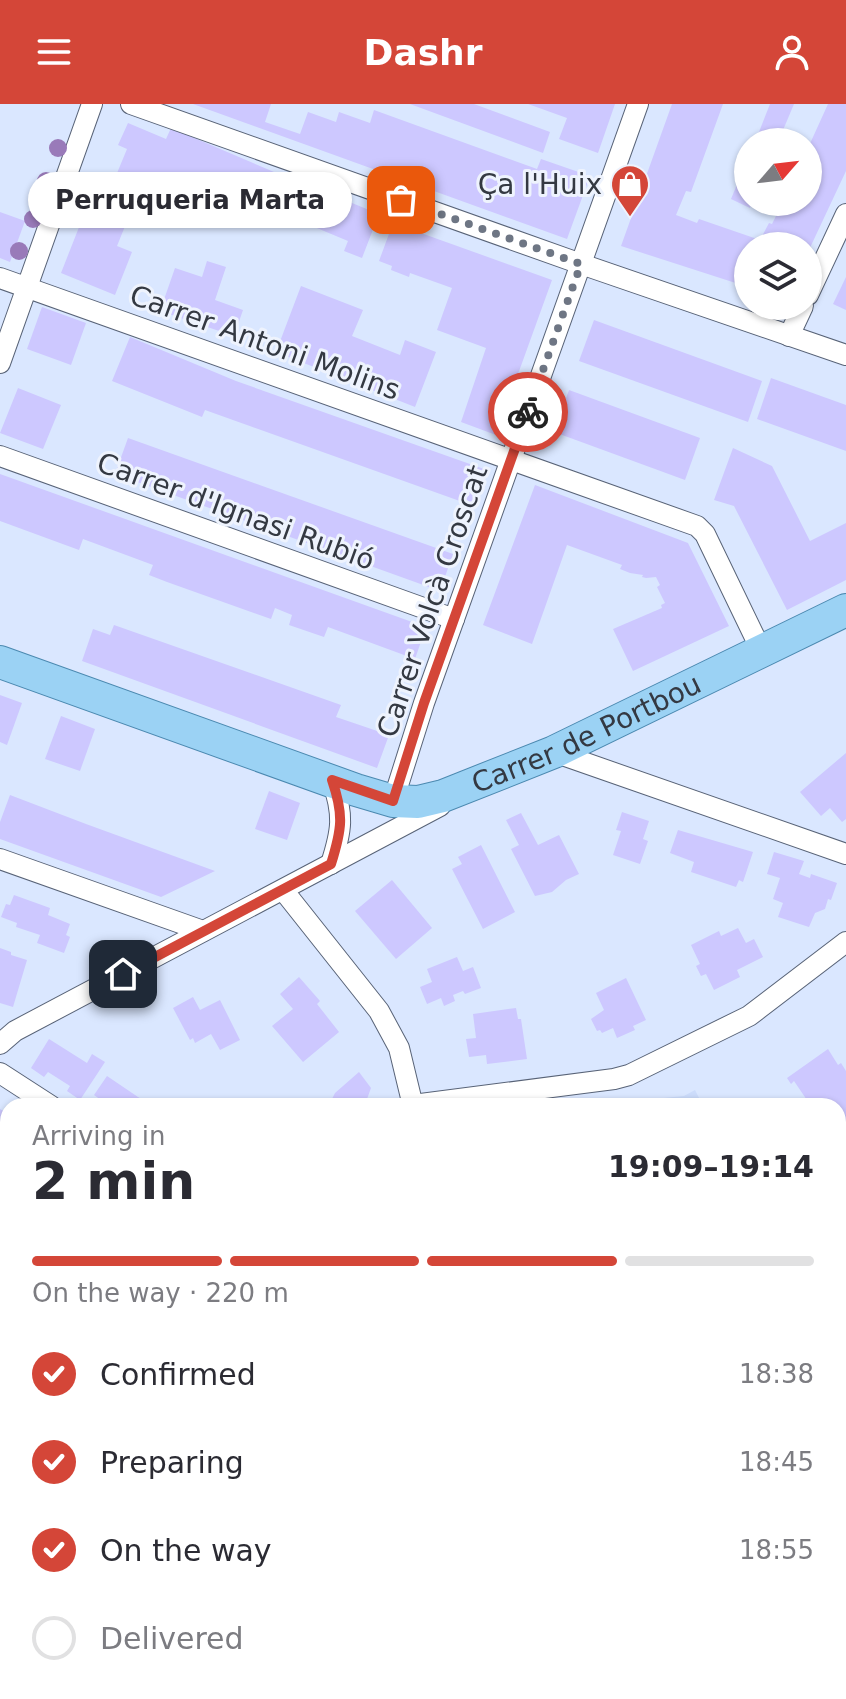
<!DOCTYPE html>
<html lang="en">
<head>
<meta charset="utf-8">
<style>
  :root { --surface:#fff; --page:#f2f2f3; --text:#2b2b33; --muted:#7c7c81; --line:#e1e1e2; --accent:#d44638 }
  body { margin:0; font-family:"DejaVu Sans",sans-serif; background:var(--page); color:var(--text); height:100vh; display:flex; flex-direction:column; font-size:30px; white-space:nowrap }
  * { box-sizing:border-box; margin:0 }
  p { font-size:26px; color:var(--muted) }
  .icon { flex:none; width:44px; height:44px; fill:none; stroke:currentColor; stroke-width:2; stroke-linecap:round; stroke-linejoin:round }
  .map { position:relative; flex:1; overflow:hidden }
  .side { position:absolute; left:0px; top:994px; width:846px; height:602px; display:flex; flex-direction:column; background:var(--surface); border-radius:24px 24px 0 0; box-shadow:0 2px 6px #0004 }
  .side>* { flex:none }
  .needle { width:52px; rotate:62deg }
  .buttons { position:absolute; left:734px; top:24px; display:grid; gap:16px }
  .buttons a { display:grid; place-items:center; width:88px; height:88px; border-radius:50%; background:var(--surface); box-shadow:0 2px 6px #0004; font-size:40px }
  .pin { position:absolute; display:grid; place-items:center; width:68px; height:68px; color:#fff; margin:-34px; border-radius:16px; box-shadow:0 4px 12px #0006 }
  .courier { position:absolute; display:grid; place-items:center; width:80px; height:80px; margin:-40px; border:6px solid #d44638; border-radius:50%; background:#fff; color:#222; box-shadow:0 2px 10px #0007 }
  .bubble { position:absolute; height:56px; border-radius:28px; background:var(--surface); box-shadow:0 2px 6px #0004; font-size:26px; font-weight:700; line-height:56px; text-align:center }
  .overview em { font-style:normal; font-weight:700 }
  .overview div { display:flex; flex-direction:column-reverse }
  .overview { display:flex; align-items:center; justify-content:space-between; height:136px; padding:0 32px }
  h1 { font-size:52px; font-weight:700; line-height:60px }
  .bar { display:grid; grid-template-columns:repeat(4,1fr); gap:12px 8px; align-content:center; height:96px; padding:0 32px }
  .bar i { height:10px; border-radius:6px; background:var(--line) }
  .bar .current { background:var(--accent) }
  .bar p { grid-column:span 4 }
  ol { padding:0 32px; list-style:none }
  li { display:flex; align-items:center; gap:24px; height:88px }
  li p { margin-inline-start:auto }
  li .icon { padding:8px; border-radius:50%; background:var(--accent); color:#fff; stroke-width:4 }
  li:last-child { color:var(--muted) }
  li i { width:44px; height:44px; border:4px solid var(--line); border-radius:50% }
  header { display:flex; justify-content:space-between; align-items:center; height:104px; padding:0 32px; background:var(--accent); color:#fff; font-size:36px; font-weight:700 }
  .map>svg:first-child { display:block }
  .built { fill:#ccdcfb }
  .green { fill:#dfb1f6 }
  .building { fill:#cdc8ff }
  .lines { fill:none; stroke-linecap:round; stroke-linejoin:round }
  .minor-casing { stroke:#586377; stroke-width:22 }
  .primary-casing { stroke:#4b89b0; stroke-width:34 }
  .path { stroke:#a2acbf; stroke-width:4; stroke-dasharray:8 4; stroke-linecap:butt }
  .minor { stroke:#fff; stroke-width:20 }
  .primary { stroke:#9bd2f4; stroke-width:32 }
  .tree { fill:#997ab9 }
  .done { stroke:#6e7684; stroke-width:8; stroke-dasharray:0 14.4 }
  .route { stroke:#d44638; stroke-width:10 }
  .labels { text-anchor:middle; stroke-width:6; stroke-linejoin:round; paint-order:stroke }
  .poi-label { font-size:28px; fill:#343942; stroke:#eef3fd; text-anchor:end }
  .street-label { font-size:28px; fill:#343942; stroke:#eef3fd }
</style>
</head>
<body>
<header><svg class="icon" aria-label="menu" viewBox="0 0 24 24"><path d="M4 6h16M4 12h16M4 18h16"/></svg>Dashr<svg class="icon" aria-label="person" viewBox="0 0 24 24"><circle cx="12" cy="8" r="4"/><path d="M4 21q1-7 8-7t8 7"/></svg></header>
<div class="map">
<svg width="846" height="1595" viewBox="0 0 846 1595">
  <rect width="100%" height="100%" fill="#dae7ff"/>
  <!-- built -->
  <path class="built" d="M695 986 703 1002H583L684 992Z"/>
  <!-- green -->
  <path class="green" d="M846 1050V1595H0V1395L8 1400V1588H838V1056Z"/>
  <!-- building -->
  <g class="building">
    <path d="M193 0H271L265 18 300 30 308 8 336 18 339 8 370 19 374 6 537 65 541 55 590 72 567 135Z"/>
    <path d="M410 0H474L550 28 543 49Z"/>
    <path d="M528 0H615L598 49 559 35 567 14Z"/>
    <path d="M672 0H723L691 88 686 87 676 111 697 119 699 115 760 136 769 119 772 120 783 98H808V44L828 0H846V67L808 148V142H748V183L621 142Z"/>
    <path d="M770 0H794L778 38H755Z"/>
    <path d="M128 19 166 35 171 24 274 68 255 113 230 102 221 123 184 107 190 91 150 74 145 86 115 74 127 45 118 41Z"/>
    <path d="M748 54V98H752L750 104 731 95Z"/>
    <path d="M96 80 136 95 117 142 132 148 115 191 61 169Z"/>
    <path d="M315 84 379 110 362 154 344 147 348 137 300 117 299 121 273 111 283 86 309 97Z"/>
    <path d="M0 108 25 117 10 158 0 154Z"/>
    <path d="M393 119 552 176 496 331 461 318 486 244 437 226 452 184 410 169 409 173 391 166 392 162 379 157Z"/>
    <path d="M207 157 226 163 215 196 243 206 234 232 160 207 175 164 202 173Z"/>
    <path d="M846 173V206L833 200Z"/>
    <path d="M301 182 363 206 352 232 400 251 405 236 436 248 415 303 276 248Z"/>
    <path d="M42 203 86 219 71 261 27 245Z"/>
    <path d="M594 216 762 277 748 318 579 257Z"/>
    <path d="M130 233 236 277 484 365 471 401 205 306 202 313 112 277Z"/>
    <path d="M771 274 846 301V347L757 315Z"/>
    <path d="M18 284 61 301 43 345 0 329Z"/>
    <path d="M569 286 700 334 685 376 554 328Z"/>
    <path d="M128 334 453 450 440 487 115 370Z"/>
    <path d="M733 344 772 362 810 437 846 419V476L787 506 734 402 714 396Z"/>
    <path d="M0 370 426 523 415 555 328 523 324 533 289 521 292 511 275 504 271 515 167 478 149 471 153 461 83 435 79 446 0 417Z"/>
    <path d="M535 381 688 439 729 522 633 567 613 525 662 504 661 501 665 499 657 483 660 481 656 473 646 474 642 473 643 471 630 469 620 465 622 461 567 441 532 540 483 521Z"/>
    <path d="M114 521 341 601 336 613 389 631 377 664 82 557 93 525 110 531Z"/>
    <path d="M0 591 22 599 7 641 0 638Z"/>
    <path d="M61 612 95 625 80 667 45 655Z"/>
    <path d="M846 649V715L842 718 830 704 821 712 800 688Z"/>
    <path d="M269 687 300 699 287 736 255 725Z"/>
    <path d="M10 691 86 720 215 767 161 793 0 735V718Z"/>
    <path d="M622 708 649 717 643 735 648 737 640 760 613 751 621 727 616 726Z"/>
    <path d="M521 709 538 741 559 731 579 770 566 776 552 788 535 792 511 745 519 741 506 716Z"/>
    <path d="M678 726 753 748 743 778 739 776 736 783 691 768 694 758 670 749Z"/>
    <path d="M481 741 515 808 483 825 452 765 462 760 458 753Z"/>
    <path d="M774 748 804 757 799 770 810 774 811 770 837 779 831 796 828 795 825 805 815 809 809 823 778 813 783 799 773 795 780 774 767 770Z"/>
    <path d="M392 776 432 824 396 855 355 807Z"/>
    <path d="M14 791 50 804 48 811 70 820 66 831 70 833 64 849 37 839 40 831 16 823 17 819 1 813 6 800 10 801Z"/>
    <path d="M738 824 746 839 754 835 763 853 737 866 740 873 714 886 706 870 701 872 696 862 700 860 691 841 719 827 721 832Z"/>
    <path d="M0 844 11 848V851L27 856 13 903 0 899Z"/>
    <path d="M457 853 463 867 473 863 481 884 465 890 463 887 453 891 455 897 444 902 441 894 427 900 420 883 432 878 427 865Z"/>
    <path d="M299 873 320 897 317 900 339 928 303 958 272 922 293 905 280 890Z"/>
    <path d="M626 874 646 916 633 922 635 926 617 934 613 924 602 929 600 926 597 927 591 915 604 906 596 889Z"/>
    <path d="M193 893 200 906 220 896 240 936 220 946 211 930 195 939 193 934 190 936 173 904Z"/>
    <path d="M516 904 518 915H521L527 955 487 960 486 951 469 953 466 935 476 934 473 910Z"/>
    <path d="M49 935 87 959 92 950 105 958 80 996 67 987 70 982 48 968 44 973 31 964Z"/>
    <path d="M828 945 838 961 841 959 846 967V1026L838 1032V1002H811L794 977 791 980 787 974Z"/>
    <path d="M359 968 371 984 367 995 371 997 369 1002H332L334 998 331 997 335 989Z"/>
    <path d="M107 972 138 993 153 1002H97L101 996 94 991Z"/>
    <path d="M205 994 216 1002H200Z"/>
    <path d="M0 1005 8 1010V1044L0 1038Z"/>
    <path d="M0 1094 8 1099V1132L0 1127Z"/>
    <path d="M0 1217 8 1223V1265L3 1262 0 1266Z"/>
  </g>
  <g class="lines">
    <defs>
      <g id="minor">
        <path d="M131 0 581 160 846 251"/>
        <path d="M0 174 697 422 705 430 761 546"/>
        <path d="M808 191 846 110"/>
        <path d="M789 232 803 202"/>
        <path d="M0 259 92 0"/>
        <path d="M0 352 454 515"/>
        <path d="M554 648 846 750"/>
        <path d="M393 697 424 599 638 0"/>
        <path d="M0 755 203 827"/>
        <path d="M331 760C342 726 344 711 332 676"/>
        <path d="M283 786 379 907 399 944 413 1002"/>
        <path d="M0 940 15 927 440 702"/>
        <path d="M0 969 51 1002"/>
        <path d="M413 1001 614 975 629 971 749 912 846 838"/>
        <path d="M0 1154 8 1159"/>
        <path d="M0 1188 8 1193"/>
        <path d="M0 1290 8 1295"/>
        <path d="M0 1351 8 1338"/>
      </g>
      <g id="primary">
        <path id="s1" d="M0 558 356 686 393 697 418 698 443 692 554 648 846 506"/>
      </g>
    </defs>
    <!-- minor casing -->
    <use href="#minor" class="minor-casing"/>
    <!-- primary casing -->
    <use href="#primary" class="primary-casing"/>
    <!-- path -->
    <g class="path">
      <path d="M838 1303 846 1299"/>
      <path d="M610 1595 617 1588"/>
    </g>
    <!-- minor -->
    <use href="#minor" class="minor"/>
    <!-- primary -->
    <use href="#primary" class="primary"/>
  </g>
  <!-- trees -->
  <g class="tree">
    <circle cx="58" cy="44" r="9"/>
    <circle cx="46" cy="77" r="9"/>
    <circle cx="33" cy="115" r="9"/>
    <circle cx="19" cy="147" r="9"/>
  </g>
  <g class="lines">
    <!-- done -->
    <path class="done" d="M401 96 581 160 528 308"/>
    <!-- route -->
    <path class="route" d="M123 870 331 760C342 725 344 711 332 676L393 697 424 599 528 308"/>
  </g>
  <!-- icons -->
  <defs>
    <symbol id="shop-pin" viewBox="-11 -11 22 30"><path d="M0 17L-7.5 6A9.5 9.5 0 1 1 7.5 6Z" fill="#d44638" stroke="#eef3fd"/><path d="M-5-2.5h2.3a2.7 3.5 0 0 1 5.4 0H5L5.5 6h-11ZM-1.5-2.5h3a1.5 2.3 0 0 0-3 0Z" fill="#fff"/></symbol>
  </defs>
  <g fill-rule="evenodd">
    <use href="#shop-pin" x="608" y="58" width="44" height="60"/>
  </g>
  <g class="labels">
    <!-- poi labels -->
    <g class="poi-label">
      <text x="602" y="90">Ça l'Huix</text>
    </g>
    <!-- street labels -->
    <g class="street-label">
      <text transform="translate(265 238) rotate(20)" y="10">Carrer Antoni Molins</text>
      <text transform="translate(236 407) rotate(20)" y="10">Carrer d'Ignasi Rubió</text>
      <text transform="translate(432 497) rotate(-71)" y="10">Carrer Volcà Croscat</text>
      <text dy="10" stroke="none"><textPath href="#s1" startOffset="624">Carrer de Portbou</textPath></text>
    </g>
  </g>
</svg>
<div class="buttons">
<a><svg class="needle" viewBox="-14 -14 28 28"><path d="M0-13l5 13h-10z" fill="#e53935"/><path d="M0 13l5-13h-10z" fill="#7c7c81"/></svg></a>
<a><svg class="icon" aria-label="layers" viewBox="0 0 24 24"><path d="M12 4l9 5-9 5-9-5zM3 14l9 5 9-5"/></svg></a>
</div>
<div class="pin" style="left:401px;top:96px;background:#ea580c"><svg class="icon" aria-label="bag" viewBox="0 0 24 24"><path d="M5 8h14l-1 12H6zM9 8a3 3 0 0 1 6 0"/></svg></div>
<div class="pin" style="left:123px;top:870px;background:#1f2937"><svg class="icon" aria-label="home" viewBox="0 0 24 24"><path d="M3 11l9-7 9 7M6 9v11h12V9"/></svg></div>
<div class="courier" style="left:528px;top:308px"><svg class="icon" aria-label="bike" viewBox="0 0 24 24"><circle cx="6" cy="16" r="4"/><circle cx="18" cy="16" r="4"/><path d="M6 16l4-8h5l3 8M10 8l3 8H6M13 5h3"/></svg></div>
<div class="bubble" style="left:28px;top:68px;width:324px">Perruqueria Marta</div>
<section class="side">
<div class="overview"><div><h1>2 min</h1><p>Arriving in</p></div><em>19:09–19:14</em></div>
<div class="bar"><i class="current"></i><i class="current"></i><i class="current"></i><i></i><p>On the way · 220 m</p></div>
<ol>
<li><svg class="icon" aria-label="check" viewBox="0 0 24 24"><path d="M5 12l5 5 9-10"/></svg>Confirmed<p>18:38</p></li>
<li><svg class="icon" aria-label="check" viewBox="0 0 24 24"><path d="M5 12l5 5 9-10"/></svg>Preparing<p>18:45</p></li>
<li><svg class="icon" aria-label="check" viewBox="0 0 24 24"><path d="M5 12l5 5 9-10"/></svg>On the way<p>18:55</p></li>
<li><i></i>Delivered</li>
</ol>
</section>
</div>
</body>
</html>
